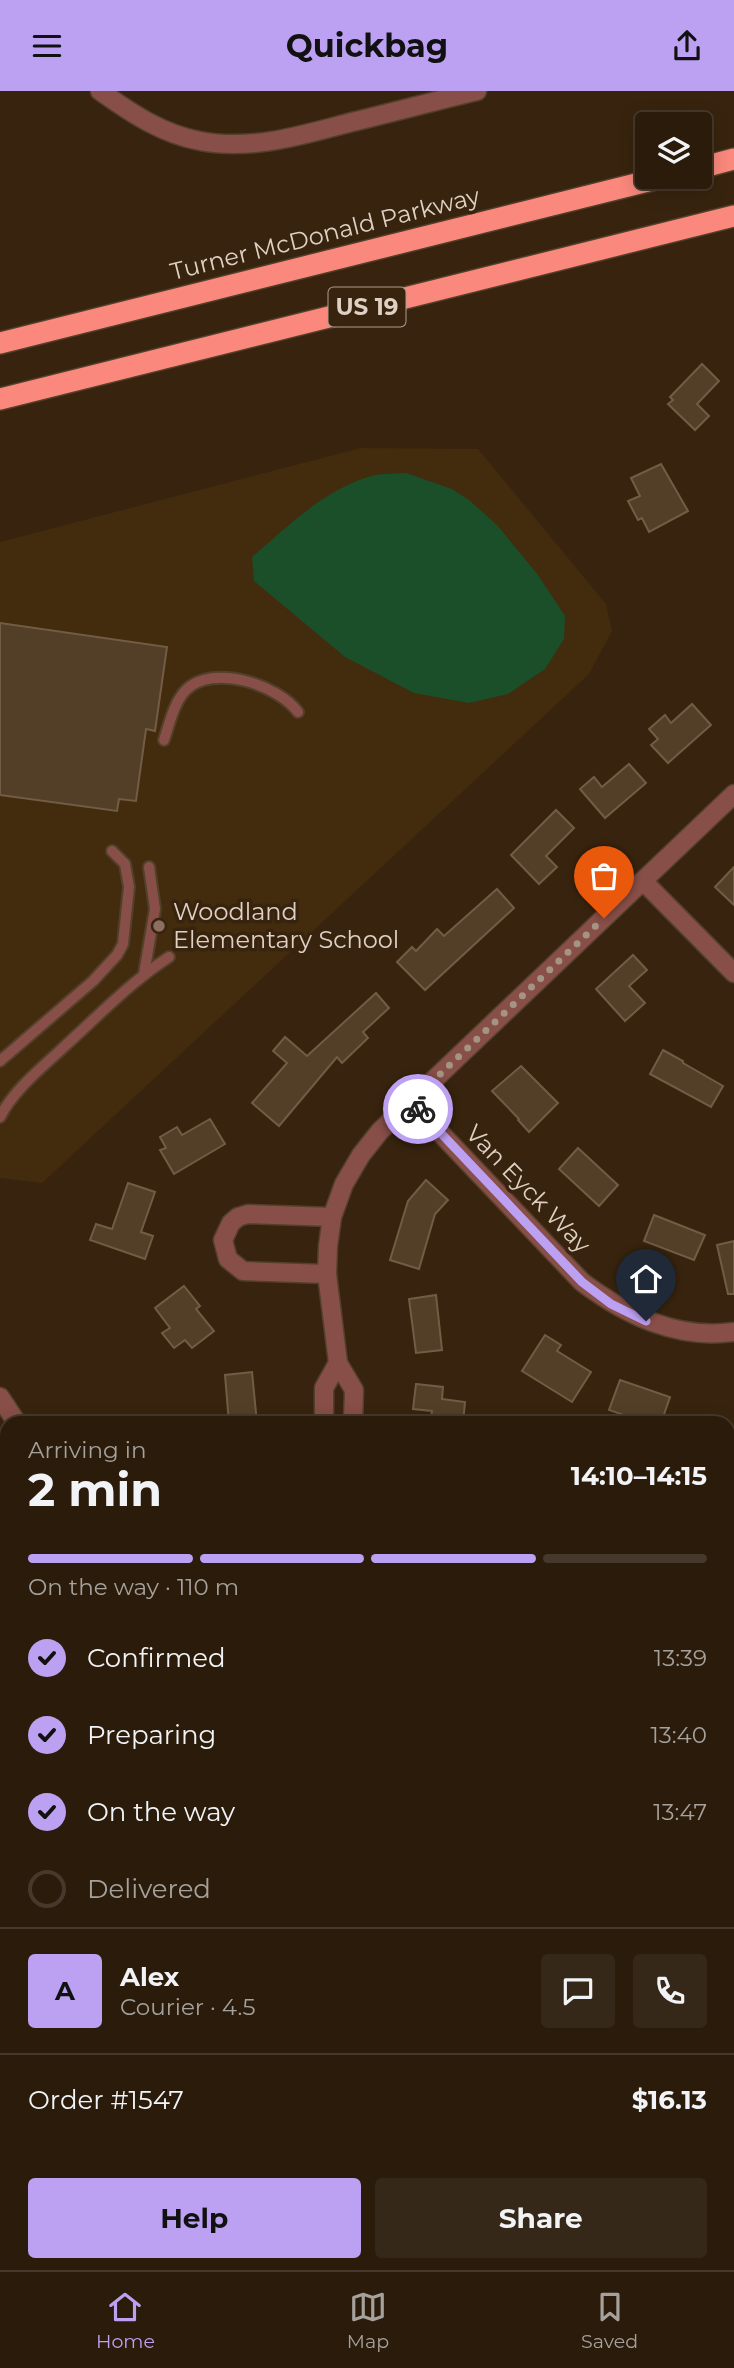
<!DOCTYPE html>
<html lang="en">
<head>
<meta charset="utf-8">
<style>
  :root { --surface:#2a1b0a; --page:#362818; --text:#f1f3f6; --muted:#a5a19c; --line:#46392b; --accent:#bca0f2 }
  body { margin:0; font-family:Montserrat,sans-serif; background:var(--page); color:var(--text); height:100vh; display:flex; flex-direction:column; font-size:26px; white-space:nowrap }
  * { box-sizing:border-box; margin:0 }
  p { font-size:23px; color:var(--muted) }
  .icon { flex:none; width:38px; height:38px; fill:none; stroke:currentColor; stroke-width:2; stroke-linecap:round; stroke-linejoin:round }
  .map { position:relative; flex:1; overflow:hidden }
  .details { position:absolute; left:0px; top:1325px; width:735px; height:856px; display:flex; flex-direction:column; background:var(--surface); border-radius:21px 21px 0 0; box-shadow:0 4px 18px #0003,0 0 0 2px var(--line) }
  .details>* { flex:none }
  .controls { position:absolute; left:635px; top:21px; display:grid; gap:14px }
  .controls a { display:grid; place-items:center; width:77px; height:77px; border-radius:7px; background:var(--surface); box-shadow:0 4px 18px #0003,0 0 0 2px var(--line); font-size:35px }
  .pin { position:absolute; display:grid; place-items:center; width:60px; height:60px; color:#fff; margin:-72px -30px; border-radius:50% 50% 50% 0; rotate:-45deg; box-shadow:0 0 7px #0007 }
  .pin .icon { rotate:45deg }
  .courier { position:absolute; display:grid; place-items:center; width:70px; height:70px; margin:-35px; border:5px solid #bca0f2; border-radius:50%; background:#fff; color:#222; box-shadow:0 2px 9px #0007 }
  .overview em { font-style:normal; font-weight:700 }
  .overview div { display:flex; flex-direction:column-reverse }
  .overview { display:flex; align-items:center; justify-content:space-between; height:119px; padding:0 28px }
  h1 { font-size:46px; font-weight:700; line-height:52px }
  .bar { display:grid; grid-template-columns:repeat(4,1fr); gap:10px 7px; align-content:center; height:84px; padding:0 28px }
  .bar i { height:9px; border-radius:5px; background:var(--line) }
  .bar .on { background:var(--accent) }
  .bar p { grid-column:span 4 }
  .line { display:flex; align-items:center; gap:18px; padding:0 28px; border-top:2px solid var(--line) }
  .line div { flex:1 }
  .round { display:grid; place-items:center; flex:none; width:74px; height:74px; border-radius:7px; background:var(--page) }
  ol { padding:0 28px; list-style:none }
  li { display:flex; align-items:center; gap:21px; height:77px }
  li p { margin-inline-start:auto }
  li .icon { padding:7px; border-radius:50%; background:var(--accent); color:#111; stroke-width:4 }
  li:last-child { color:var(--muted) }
  li i { width:38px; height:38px; border:4px solid var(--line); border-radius:50% }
  .action { display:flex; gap:14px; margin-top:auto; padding:14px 28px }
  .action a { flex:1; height:80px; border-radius:7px; background:var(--accent); color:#111; font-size:28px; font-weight:700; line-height:80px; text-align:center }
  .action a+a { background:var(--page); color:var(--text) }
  header { display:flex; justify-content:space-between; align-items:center; height:91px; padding:0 28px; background:var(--accent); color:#111; font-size:32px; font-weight:700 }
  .tabs { display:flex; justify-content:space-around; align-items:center; height:98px; border-top:2px solid var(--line); background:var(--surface); font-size:19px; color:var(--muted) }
  .tabs a { display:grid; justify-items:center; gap:4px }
  .tabs .on { color:var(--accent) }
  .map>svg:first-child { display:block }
  .built { fill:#432b0d }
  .green { fill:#1a4f29 }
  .building { fill:#533f28; stroke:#725c44; stroke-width:2 }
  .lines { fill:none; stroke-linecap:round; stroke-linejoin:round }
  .service-casing { stroke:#53402b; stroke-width:14 }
  .minor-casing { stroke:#53402b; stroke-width:21 }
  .tertiary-casing { stroke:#53402b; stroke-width:21 }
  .motorway-casing { stroke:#53402b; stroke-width:24 }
  .service { stroke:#884e48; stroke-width:10 }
  .minor { stroke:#884e48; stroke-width:18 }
  .tertiary { stroke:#884e48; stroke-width:18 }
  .motorway { stroke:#fa887c; stroke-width:21 }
  .done { stroke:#a49484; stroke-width:7; stroke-dasharray:0 12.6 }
  .route { stroke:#bca0f2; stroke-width:9 }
  .education-dot { fill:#8d6e63; stroke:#38240e; stroke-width:2.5 }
  .labels { text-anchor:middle; stroke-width:7; stroke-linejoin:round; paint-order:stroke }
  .shield { fill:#38240e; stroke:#ac9d8d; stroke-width:2 }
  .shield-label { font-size:23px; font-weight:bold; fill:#ded1c4 }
  .street-label { font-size:24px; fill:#ded1c4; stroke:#38240e }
  .poi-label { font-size:24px; fill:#ded1c4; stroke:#38240e; text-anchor:start }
</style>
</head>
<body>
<header><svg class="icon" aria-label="menu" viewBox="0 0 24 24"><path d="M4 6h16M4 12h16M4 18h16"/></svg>Quickbag<svg class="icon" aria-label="share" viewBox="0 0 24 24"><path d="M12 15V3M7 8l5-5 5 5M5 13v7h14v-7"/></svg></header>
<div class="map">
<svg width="734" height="2179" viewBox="0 0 734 2179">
  <rect width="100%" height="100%" fill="#38240e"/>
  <!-- built -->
  <path class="built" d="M361 357 478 358 606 513 612 540 589 583 42 1092 0 1087V451Z"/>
  <!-- green -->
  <path class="green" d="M406 382 452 398 469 409 497 434 538 484 565 525 564 548 545 578 508 603 469 612 414 602 345 566 254 490 252 466C287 436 323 400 368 386 379 382 394 383 406 382Z"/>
  <!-- building -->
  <g class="building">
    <path d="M702 273 719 290 697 313 709 325 695 339 668 313 673 309 670 306Z"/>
    <path d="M661 373 688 420 649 441 642 427 638 429 628 410 640 405 631 387Z"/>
    <path d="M0 532 167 556 155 640 146 638 136 710 119 708 117 720 0 704Z"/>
    <path d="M692 613 711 634 668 672 651 654 658 648 649 638 665 624 671 632Z"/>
    <path d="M629 673 646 692 605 727 580 698 594 686 602 696Z"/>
    <path d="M556 719 574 737 546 765 557 776 539 793 511 764Z"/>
    <path d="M734 776V814L715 796Z"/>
    <path d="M497 798 514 817 425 899 397 871 412 856 416 860 437 838 444 845Z"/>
    <path d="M633 864 647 879 629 895 645 912 625 930 596 898Z"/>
    <path d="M376 902 389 917 363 941 368 947 342 972 337 966 279 1035 252 1012 287 972 273 960 285 946 307 965Z"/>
    <path d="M663 959 683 970V972L723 995 711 1016 650 983Z"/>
    <path d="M521 975 558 1012 529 1041 518 1029 519 1028 492 1000Z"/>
    <path d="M210 1028 225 1053 174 1083 160 1059 166 1057 160 1046 177 1036 182 1044Z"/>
    <path d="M578 1057 618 1094 599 1115 559 1078Z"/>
    <path d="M426 1089 448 1109 435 1123 419 1178 390 1169 408 1110Z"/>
    <path d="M128 1092 155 1101 141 1141 153 1145 145 1168 90 1149 96 1133 112 1138Z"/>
    <path d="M654 1124 705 1144 694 1169 644 1150Z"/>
    <path d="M734 1150V1203H728L717 1154Z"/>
    <path d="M184 1195 200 1215 196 1218 214 1240 192 1257 185 1249 174 1257 162 1242 170 1237 155 1217Z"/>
    <path d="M436 1204 442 1259 416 1262 409 1208Z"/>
    <path d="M545 1244 561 1254 557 1260 591 1281 572 1311 522 1280Z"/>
    <path d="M252 1281 257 1332H229L225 1284Z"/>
    <path d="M620 1289 670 1306 661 1332H647L609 1319Z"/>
    <path d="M416 1293 443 1296 442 1308 465 1311 463 1332H430L432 1320 413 1318Z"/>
  </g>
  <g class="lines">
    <defs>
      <g id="service">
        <path d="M164 649C169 634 174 611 186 599 213 572 278 594 298 621"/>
        <path d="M144 883 155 818 149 776"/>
        <path d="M0 970 93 890 117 864 123 853 129 796 125 773 112 760"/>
        <path d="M0 1026C14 998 44 975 66 954 99 924 131 891 169 866"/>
      </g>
      <g id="minor">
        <path d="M100 0C131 22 162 43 200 50 252 60 302 44 352 31 394 21 435 10 477 0"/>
        <path d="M643 790 734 882"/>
        <path d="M411 1011 582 1191C626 1224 677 1249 734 1241"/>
        <path d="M327 1183 243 1180 228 1168 223 1149 231 1132 238 1126 248 1123 332 1126"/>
        <path d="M324 1332V1297L338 1272"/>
        <path d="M353 1332 354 1299 338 1272 327 1183 328 1155 332 1126 344 1093 361 1064 380 1040 734 703"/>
        <path d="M728 1586 734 1581"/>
        <path d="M728 1703 734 1709"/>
        <path d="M580 2174V2179"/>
        <path d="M140 2179 154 2174"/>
      </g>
      <g id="tertiary">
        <path d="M0 1306 17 1332"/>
        <path d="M0 1366 7 1367"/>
        <path d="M728 1424H734"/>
        <path d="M728 1971 734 1982"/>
      </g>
      <g id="motorway">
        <path d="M700 77 734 68"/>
        <path d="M0 252 664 86"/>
        <path d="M0 308 734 125"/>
      </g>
    </defs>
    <!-- service casing -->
    <use href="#service" class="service-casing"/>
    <!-- minor casing -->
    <use href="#minor" class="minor-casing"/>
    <!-- tertiary casing -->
    <use href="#tertiary" class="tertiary-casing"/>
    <!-- motorway casing -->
    <use href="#motorway" class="motorway-casing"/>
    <!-- service -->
    <use href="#service" class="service"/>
    <!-- minor -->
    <use href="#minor" class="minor"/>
    <!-- tertiary -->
    <use href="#tertiary" class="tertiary"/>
    <!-- motorway -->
    <use href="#motorway" class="motorway"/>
  </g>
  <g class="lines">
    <!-- done -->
    <path class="done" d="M418 1018 411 1011 604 827"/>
    <!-- route -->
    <path class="route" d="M418 1018 582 1191 611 1213 646 1230"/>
  </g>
  <!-- markers -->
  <circle class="education-dot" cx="159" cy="835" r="7"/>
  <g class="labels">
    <!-- shield labels -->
    <rect class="shield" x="328.5" y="196.5" width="77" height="39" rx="5"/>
    <g class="shield-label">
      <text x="367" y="224">US 19</text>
    </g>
    <!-- street labels -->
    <g class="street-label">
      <text transform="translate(325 143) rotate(-14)" y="8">Turner McDonald Parkway</text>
      <text transform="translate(528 1098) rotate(46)" y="8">Van Eyck Way</text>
    </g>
    <!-- poi labels -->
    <g class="poi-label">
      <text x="173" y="829">Woodland<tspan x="173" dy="28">Elementary School</tspan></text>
    </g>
  </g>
</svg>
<div class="controls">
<a><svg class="icon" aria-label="layers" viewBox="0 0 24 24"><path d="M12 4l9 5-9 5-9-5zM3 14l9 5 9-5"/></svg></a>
</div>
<div class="pin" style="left:604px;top:827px;background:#ea580c"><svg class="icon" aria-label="bag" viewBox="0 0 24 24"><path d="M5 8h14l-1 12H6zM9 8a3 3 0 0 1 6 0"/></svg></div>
<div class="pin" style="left:646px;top:1230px;background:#1f2937"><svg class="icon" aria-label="home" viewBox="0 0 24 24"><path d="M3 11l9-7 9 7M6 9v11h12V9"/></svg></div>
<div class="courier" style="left:418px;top:1018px"><svg class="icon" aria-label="bike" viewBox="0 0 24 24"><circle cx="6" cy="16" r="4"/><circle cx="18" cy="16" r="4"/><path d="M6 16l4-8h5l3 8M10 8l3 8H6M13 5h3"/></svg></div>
<section class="details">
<div class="overview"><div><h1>2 min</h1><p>Arriving in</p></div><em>14:10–14:15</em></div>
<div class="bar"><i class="on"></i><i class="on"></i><i class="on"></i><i></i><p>On the way · 110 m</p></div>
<ol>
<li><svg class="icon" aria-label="check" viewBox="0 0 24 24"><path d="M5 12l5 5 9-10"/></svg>Confirmed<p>13:39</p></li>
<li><svg class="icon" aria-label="check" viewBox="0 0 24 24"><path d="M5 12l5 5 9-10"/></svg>Preparing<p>13:40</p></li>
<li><svg class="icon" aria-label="check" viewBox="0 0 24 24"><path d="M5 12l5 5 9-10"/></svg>On the way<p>13:47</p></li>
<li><i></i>Delivered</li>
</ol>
<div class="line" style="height:126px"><b class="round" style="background:var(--accent);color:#111">A</b><div><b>Alex</b><p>Courier · 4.5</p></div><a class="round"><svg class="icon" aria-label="chat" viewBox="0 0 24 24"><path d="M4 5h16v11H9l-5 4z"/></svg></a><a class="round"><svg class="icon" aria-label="phone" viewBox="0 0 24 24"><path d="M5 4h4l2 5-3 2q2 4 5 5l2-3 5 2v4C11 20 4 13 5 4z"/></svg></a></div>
<div class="line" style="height:91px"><div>Order #1547</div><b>$16.13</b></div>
<div class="action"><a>Help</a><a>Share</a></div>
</section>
</div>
<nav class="tabs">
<a class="on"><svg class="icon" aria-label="home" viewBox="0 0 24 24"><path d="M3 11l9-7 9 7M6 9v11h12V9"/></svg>Home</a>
<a><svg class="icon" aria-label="map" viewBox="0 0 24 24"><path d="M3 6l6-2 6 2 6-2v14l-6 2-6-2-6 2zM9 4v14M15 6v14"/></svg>Map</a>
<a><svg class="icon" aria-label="saved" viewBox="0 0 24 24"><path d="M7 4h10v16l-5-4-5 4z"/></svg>Saved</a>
</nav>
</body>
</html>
